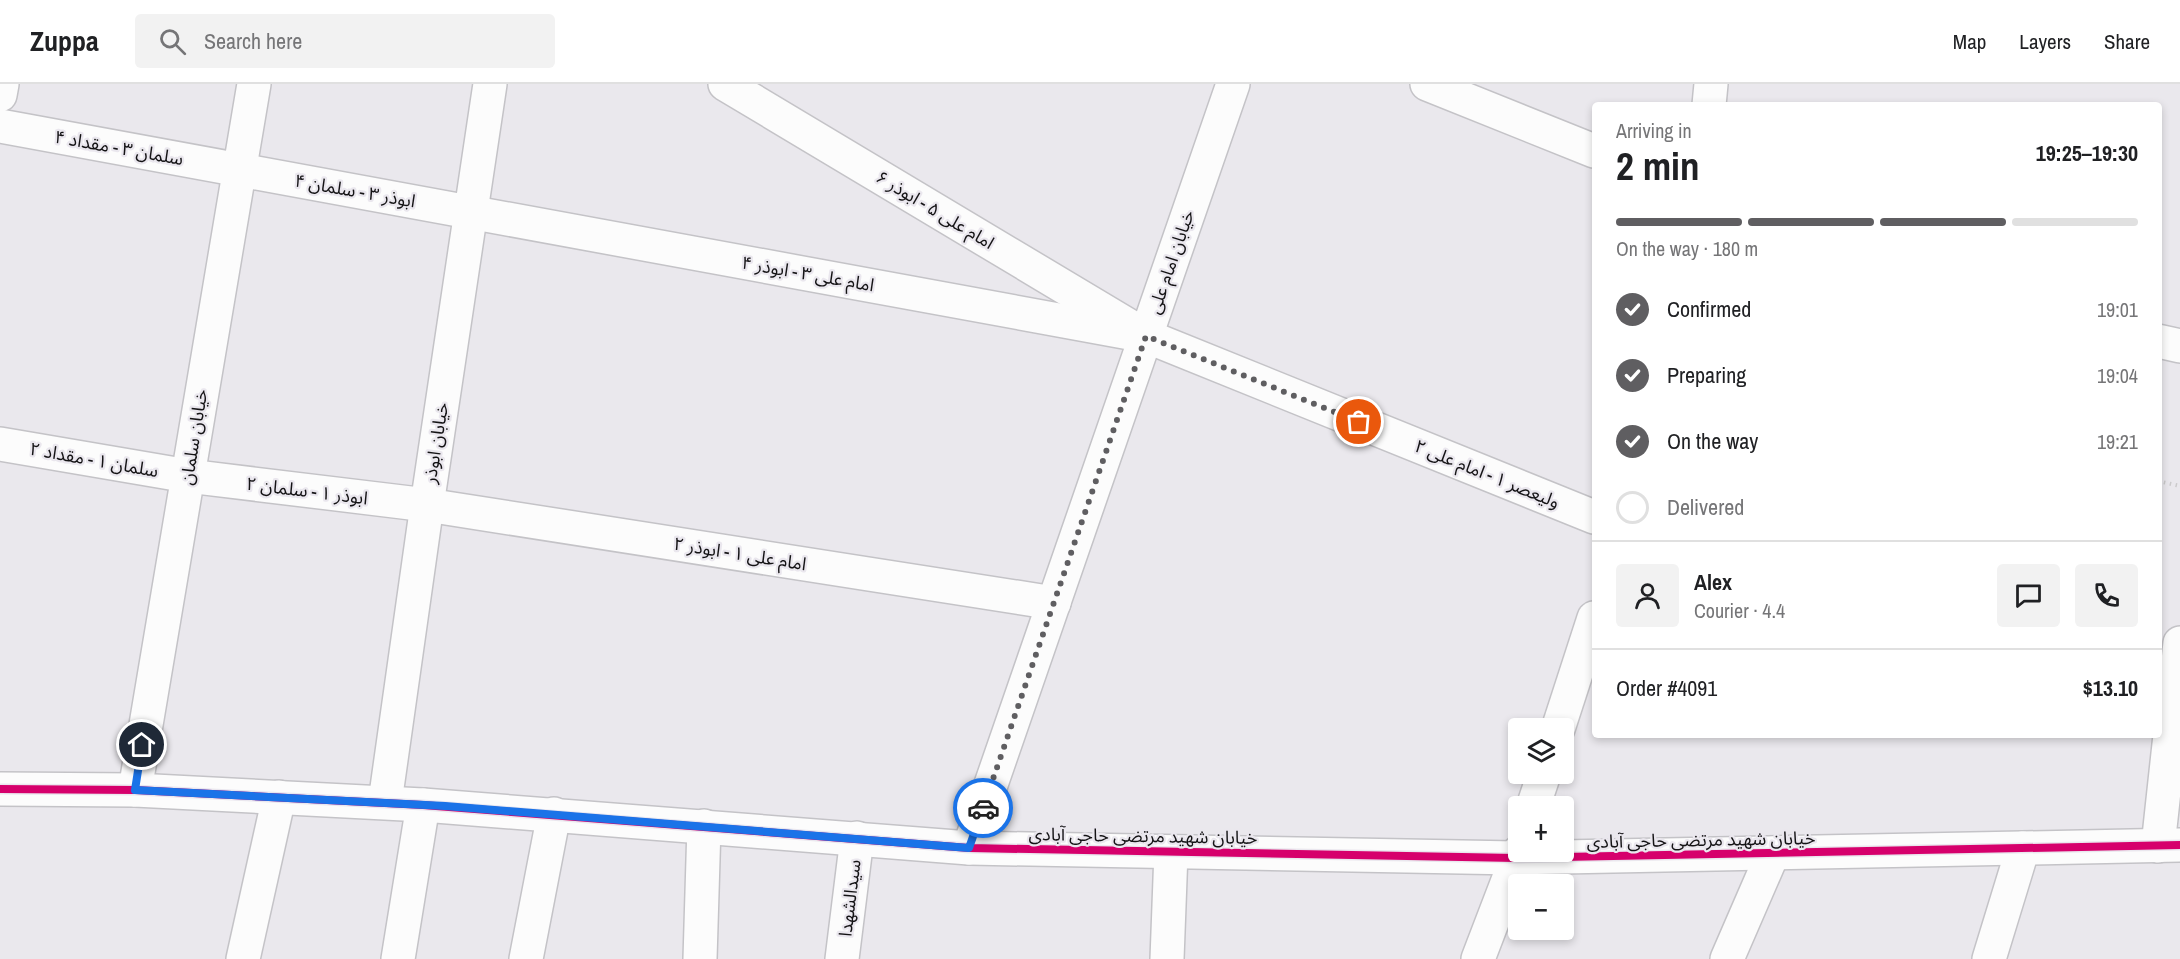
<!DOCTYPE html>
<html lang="en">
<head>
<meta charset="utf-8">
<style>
  :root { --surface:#fff; --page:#f2f2f2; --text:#202124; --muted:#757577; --line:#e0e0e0; --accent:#5f5e61 }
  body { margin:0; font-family:"Archivo Narrow","Noto Sans Arabic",sans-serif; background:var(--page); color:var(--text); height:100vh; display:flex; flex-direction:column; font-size:22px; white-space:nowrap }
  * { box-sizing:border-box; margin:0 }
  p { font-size:20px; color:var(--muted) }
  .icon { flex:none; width:33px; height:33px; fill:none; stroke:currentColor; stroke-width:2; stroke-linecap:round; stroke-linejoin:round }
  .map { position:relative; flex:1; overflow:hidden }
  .panel { position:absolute; left:1592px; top:18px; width:570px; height:636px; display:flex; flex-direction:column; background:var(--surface); border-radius:6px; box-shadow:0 3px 9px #0003 }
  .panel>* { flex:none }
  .tools { position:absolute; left:1508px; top:634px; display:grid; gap:12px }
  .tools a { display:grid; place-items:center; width:66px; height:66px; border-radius:6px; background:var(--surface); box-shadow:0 3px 9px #0003; font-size:30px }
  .pin { position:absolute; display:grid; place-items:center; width:51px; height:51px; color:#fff; margin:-26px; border:3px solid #fff; border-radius:50%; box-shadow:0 2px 6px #0007 }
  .courier { position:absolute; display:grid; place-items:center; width:60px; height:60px; margin:-30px; border:4px solid #1a73e8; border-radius:50%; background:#fff; color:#222; box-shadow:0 2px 8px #0007 }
  .headline em { font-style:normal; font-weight:700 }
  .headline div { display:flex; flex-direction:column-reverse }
  .headline { display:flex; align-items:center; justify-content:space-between; height:102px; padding:0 24px }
  h1 { font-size:39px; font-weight:700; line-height:45px }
  .bar { display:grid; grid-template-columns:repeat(4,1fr); gap:9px 6px; align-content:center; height:72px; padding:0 24px }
  .bar i { height:8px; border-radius:4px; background:var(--line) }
  .bar .selected { background:var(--accent) }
  .bar p { grid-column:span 4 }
  .line { display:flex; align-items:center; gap:15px; padding:0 24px; border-top:2px solid var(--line) }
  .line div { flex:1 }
  .round { display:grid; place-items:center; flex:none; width:63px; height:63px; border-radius:6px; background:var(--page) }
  ol { padding:0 24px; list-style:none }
  li { display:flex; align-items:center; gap:18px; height:66px }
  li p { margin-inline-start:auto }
  li .icon { padding:6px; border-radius:50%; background:var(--accent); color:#fff; stroke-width:4 }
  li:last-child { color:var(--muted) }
  li i { width:33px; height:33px; border:3px solid var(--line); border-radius:50% }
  header { display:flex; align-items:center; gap:36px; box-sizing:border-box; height:84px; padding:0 30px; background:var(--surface); border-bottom:2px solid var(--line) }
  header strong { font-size:28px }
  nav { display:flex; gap:33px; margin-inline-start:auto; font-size:21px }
  .search { width:420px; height:54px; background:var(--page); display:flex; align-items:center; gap:15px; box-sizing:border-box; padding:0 21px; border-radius:6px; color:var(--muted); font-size:22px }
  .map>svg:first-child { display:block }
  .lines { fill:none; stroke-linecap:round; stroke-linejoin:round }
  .minor-casing { stroke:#c4c3c7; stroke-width:36 }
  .path { stroke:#cbcacb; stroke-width:4; stroke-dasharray:1.5 4.5; stroke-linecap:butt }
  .minor { stroke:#fcfcfc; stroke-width:33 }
  .cycleway-casing { stroke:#eae7ee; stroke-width:11 }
  .cycleway { stroke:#d6006c; stroke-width:8 }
  .done { stroke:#5f5e61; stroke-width:6; stroke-dasharray:0 10.8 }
  .route { stroke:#1a73e8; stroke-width:8 }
  .labels { text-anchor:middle; stroke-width:4.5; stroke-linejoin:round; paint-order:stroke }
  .street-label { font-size:18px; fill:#141315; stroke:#eae7ee }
</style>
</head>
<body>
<header>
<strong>Zuppa</strong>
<div class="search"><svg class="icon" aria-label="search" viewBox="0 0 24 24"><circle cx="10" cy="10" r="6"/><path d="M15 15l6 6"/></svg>Search here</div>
<nav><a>Map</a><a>Layers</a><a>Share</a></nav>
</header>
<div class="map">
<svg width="2180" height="875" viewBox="0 0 2180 875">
  <rect width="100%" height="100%" fill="#eae8ed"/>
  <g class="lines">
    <defs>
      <g id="minor">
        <path d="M725 0 1146 252 1594 433"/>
        <path d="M1427 0 1594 67"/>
        <path d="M0 11 2 0"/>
        <path d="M1709 21 1711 0"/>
        <path d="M0 42 1146 252"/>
        <path d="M2158 257 2180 262"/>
        <path d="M0 360 188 392 427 421 1054 519"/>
        <path d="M1558 645 1594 534"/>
        <path d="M0 705 135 706 423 721 969 764 1516 774 2180 761"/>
        <path d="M135 706 254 0"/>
        <path d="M385 718 427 421 490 0"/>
        <path d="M1533 723 1544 690"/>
        <path d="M2158 762 2180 559"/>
        <path d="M969 764 1233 0"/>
        <path d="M243 875 279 713"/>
        <path d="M398 875 423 721"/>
        <path d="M526 875 554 730"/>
        <path d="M700 875 704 742"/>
        <path d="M842 875 857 754"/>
        <path d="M1167 875 1171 768"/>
        <path d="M1478 875 1519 768"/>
        <path d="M1727 875 1773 769"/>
        <path d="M1989 875 2023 764"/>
      </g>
    </defs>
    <!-- minor casing -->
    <use href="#minor" class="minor-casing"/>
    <!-- path -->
    <path class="path" d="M2158 397 2180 402"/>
    <!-- minor -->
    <use href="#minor" class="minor"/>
    <defs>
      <path id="cycleway" d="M0 705 135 706 423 721 969 764 1516 774 2180 761"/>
    </defs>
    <!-- cycleway casing -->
    <use href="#cycleway" class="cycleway-casing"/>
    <!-- cycleway -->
    <use href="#cycleway" class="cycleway"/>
  </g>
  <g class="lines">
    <!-- done -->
    <path class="done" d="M983 724 1146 252 1359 338"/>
    <!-- route -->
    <path class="route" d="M142 661 135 706 445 722 969 764 983 724"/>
  </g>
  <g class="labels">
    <!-- street labels -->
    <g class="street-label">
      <text transform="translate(119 64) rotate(10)" y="6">سلمان ۳ - مقداد ۴</text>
      <text transform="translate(355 107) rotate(10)" y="6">ابوذر ۳ - سلمان ۴</text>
      <text transform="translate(935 126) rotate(31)" y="6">امام علی ۵ - ابوذر ۶</text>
      <text transform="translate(1171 178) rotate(-71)" y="6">خیابان امام علی</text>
      <text transform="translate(808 190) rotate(10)" y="6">امام علی ۳ - ابوذر ۴</text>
      <text transform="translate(194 353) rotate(-81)" y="6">خیابان سلمان</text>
      <text transform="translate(436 359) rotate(-81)" y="6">خیابان ابوذر</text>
      <text transform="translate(94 376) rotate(10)" y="6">سلمان ۱ - مقداد ۲</text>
      <text transform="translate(1487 390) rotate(22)" y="6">ولیعصر ۱ - امام علی ۲</text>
      <text transform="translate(307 407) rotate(7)" y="6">ابوذر ۱ - سلمان ۲</text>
      <text transform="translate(740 470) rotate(9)" y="6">امام علی ۱ - ابوذر ۲</text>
      <text transform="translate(1143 752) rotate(1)" y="6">خیابان شهید مرتضی حاجی آبادی</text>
      <text transform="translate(1701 756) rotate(-1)" y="6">خیابان شهید مرتضی حاجی آبادی</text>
      <text transform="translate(850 814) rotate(-83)" y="6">سیدالشهدا</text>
    </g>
  </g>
</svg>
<div class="tools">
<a><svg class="icon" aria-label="layers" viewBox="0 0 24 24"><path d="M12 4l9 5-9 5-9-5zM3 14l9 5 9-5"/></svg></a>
<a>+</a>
<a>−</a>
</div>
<div class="pin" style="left:1359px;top:338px;background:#ea580c"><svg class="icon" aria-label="bag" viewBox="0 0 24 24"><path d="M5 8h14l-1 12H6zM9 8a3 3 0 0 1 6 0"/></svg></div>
<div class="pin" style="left:142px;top:661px;background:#1f2937"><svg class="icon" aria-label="home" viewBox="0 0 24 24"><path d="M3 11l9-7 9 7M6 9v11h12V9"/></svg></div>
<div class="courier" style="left:983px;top:724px"><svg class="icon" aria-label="car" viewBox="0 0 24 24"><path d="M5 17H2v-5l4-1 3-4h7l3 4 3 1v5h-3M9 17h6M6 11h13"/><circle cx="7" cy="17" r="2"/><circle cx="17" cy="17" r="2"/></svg></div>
<section class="panel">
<div class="headline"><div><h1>2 min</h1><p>Arriving in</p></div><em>19:25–19:30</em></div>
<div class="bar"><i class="selected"></i><i class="selected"></i><i class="selected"></i><i></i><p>On the way · 180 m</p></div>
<ol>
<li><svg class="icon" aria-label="check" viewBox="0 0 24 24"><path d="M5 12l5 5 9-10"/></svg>Confirmed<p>19:01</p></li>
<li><svg class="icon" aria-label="check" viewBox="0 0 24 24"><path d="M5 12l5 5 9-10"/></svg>Preparing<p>19:04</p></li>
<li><svg class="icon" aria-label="check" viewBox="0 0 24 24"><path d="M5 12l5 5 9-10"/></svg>On the way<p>19:21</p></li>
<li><i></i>Delivered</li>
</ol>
<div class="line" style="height:108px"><a class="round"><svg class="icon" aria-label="person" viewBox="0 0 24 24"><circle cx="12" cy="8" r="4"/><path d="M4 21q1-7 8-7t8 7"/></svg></a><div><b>Alex</b><p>Courier · 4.4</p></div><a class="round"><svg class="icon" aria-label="chat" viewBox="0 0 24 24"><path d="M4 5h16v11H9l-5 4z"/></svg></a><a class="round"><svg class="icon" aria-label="phone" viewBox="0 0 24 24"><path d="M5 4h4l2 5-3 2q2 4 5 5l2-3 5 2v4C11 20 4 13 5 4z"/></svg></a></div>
<div class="line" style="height:78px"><div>Order #4091</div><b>$13.10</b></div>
</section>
</div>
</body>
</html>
